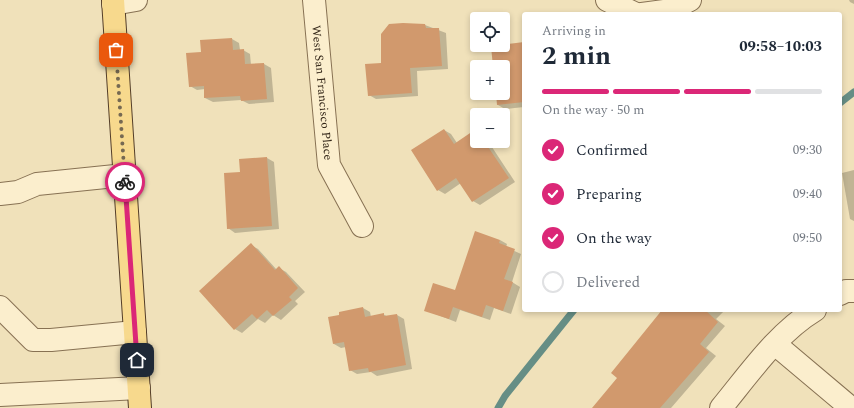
<!DOCTYPE html>
<html lang="en">
<head>
<meta charset="utf-8">
<style>
  :root { --surface:#fff; --page:#f2f2f3; --text:#1f2937; --muted:#747a83; --line:#e0e1e3; --accent:#db2777 }
  body { margin:0; font-family:Spectral,serif; background:var(--page); color:var(--text); height:100vh; display:flex; flex-direction:column; font-size:15px; white-space:nowrap }
  * { box-sizing:border-box; margin:0 }
  p { font-size:13px; color:var(--muted) }
  .icon { flex:none; width:22px; height:22px; fill:none; stroke:currentColor; stroke-width:2; stroke-linecap:round; stroke-linejoin:round }
  .map { position:relative; flex:1; overflow:hidden }
  .side { position:absolute; left:522px; top:12px; width:320px; height:300px; display:flex; flex-direction:column; background:var(--surface); border-radius:4px; box-shadow:0 2px 6px #0003 }
  .side>* { flex:none }
  .fabs { position:absolute; left:470px; top:12px; display:grid; gap:8px }
  .fabs a { display:grid; place-items:center; width:40px; height:40px; border-radius:4px; background:var(--surface); box-shadow:0 2px 6px #0003; font-size:20px }
  .pin { position:absolute; display:grid; place-items:center; width:34px; height:34px; color:#fff; margin:-17px; border-radius:8px; box-shadow:0 2px 6px #0006 }
  .courier { position:absolute; display:grid; place-items:center; width:40px; height:40px; margin:-20px; border:3px solid #db2777; border-radius:50%; background:#fff; color:#222; box-shadow:0 1px 5px #0007 }
  .headline em { font-style:normal; font-weight:700 }
  .headline div { display:flex; flex-direction:column-reverse }
  .headline { display:flex; align-items:center; justify-content:space-between; height:68px; padding:0 20px }
  h1 { font-size:26px; font-weight:700; line-height:30px }
  .bar { display:grid; grid-template-columns:repeat(4,1fr); gap:6px 4px; align-content:center; height:48px; padding:0 20px }
  .bar i { height:5px; border-radius:3px; background:var(--line) }
  .bar .active { background:var(--accent) }
  .bar p { grid-column:span 4 }
  ol { padding:0 20px; list-style:none }
  li { display:flex; align-items:center; gap:12px; height:44px }
  li p { margin-inline-start:auto }
  li .icon { padding:4px; border-radius:50%; background:var(--accent); color:#fff; stroke-width:4 }
  li:last-child { color:var(--muted) }
  li i { width:22px; height:22px; border:2px solid var(--line); border-radius:50% }
  .map>svg:first-child { display:block }
  .shadow { fill:#0003 }
  .lines { fill:none; stroke-linecap:round; stroke-linejoin:round }
  .stream { stroke:#668e85; stroke-width:7 }
  .building { fill:#d1996d }
  .minor-casing { stroke:#877153; stroke-width:24 }
  .major-casing { stroke:#543e29; stroke-width:24 }
  .minor { stroke:#fbeecd; stroke-width:22 }
  .major { stroke:#f7d98d; stroke-width:22 }
  .done { stroke:#766952; stroke-width:4; stroke-dasharray:0 7.2 }
  .route { stroke:#db2777; stroke-width:5 }
  .labels { text-anchor:middle; stroke-width:3; stroke-linejoin:round; paint-order:stroke }
  .street-label { font-size:12px; fill:#35281a; stroke:#f7ebca }
</style>
</head>
<body>
<div class="map">
<svg width="854" height="408" viewBox="0 0 854 408">
  <rect width="100%" height="100%" fill="#f0e1ba"/>
  <!-- shadow -->
  <g class="shadow">
    <path d="M849 0H854V4L850 2Z"/>
    <path d="M425 25 446 33 448 69 417 71 418 96 376 99 369 95 383 64Z"/>
    <path d="M232 39 239 43 240 50H243L250 54 251 65 264 64 271 68 274 102 249 104 241 100 213 102 205 98V89L197 90 190 86 202 53Z"/>
    <path d="M524 43V107L505 109 498 105 497 93H503V67H494Z"/>
    <path d="M444 130 451 134 457 143 477 130V141H488L515 182 480 205 473 201 461 183 445 194 438 190Z"/>
    <path d="M267 158 274 162 279 229 235 233 228 228 241 173V160Z"/>
    <path d="M854 170V221L850 219 842 173Z"/>
    <path d="M500 240 507 244 506 247 521 254 512 282 520 287 511 314 494 308 490 320 460 310 456 322 425 310 456 291Z"/>
    <path d="M251 245 258 249 277 270 279 268 286 272 305 292 295 301 298 304 281 320 273 315 265 323 258 319 242 333 235 329 200 291Z"/>
    <path d="M363 308 370 312 371 317 383 314 388 317 397 315 404 319 412 369 377 376 371 372 357 374 350 370 346 347 341 348 334 344 340 316Z"/>
    <path d="M664 310H725L716 319 725 326 706 348 716 356 671 408H593L619 378Z"/>
  </g>
  <g class="lines">
    <!-- stream -->
    <g class="stream">
      <path d="M840 103 854 92"/>
      <path d="M498 408 505 396 574 310"/>
    </g>
  </g>
  <!-- building -->
  <g class="building">
    <path d="M403 23 425 24 426 28H439L442 66 410 68 412 93 368 96 365 64 381 63V34L389 24Z"/>
    <path d="M232 38 233 50 244 49 245 64 264 63 267 99 241 101 240 96 204 98V86L189 87 186 53 201 52 200 40Z"/>
    <path d="M524 42V102L497 105 496 93H503V67H493L491 46Z"/>
    <path d="M444 129 454 144 476 129 477 141H484L509 178 472 202 456 178 437 191 411 150Z"/>
    <path d="M267 157 272 226 227 229 224 173 240 172 239 159Z"/>
    <path d="M475 231 500 240 499 243 515 249 504 279 513 282 503 311 486 305 482 317 453 307 449 319 424 311 433 283 455 290Z"/>
    <path d="M251 243 275 270 279 266 298 288 289 297 292 300 273 316 267 310 257 319 252 314 234 330 199 291Z"/>
    <path d="M363 307 365 317 384 313V316L397 314 406 365 369 372 368 368 349 371 344 342 333 344 328 317 339 315V312Z"/>
    <path d="M662 310H705L718 322 700 344 709 352 660 408H592L617 378 611 373Z"/>
  </g>
  <g class="lines">
    <defs>
      <g id="minor">
        <path id="s1" d="M314 0 329 165 362 226"/>
        <path d="M607 0 636 14"/>
        <path d="M113 4 136 0"/>
        <path d="M642 14 671 10 690 0"/>
        <path d="M0 194 18 192 37 184 125 175"/>
        <path d="M840 294 846 291H854"/>
        <path d="M0 307 33 340H51L135 332"/>
        <path d="M775 344 851 408"/>
        <path d="M0 395 139 388"/>
        <path d="M721 408C749 374 777 333 815 310"/>
      </g>
      <path id="major" d="M113 0 140 408"/>
    </defs>
    <!-- minor casing -->
    <use href="#minor" class="minor-casing"/>
    <!-- major casing -->
    <use href="#major" class="major-casing"/>
    <!-- minor -->
    <use href="#minor" class="minor"/>
    <!-- major -->
    <use href="#major" class="major"/>
  </g>
  <g class="lines">
    <!-- done -->
    <path class="done" d="M116 50 125 182"/>
    <!-- route -->
    <path class="route" d="M125 182 137 360"/>
  </g>
  <g class="labels">
    <!-- street labels -->
    <g class="street-label">
      <text dy="4" stroke="none"><textPath href="#s1" startOffset="93">West San Francisco Place</textPath></text>
    </g>
  </g>
</svg>
<div class="fabs">
<a><svg class="icon" aria-label="locate" viewBox="0 0 24 24"><circle cx="12" cy="12" r="6"/><path d="M12 2v4M12 18v4M2 12h4M18 12h4"/></svg></a>
<a>+</a>
<a>−</a>
</div>
<div class="pin" style="left:116px;top:50px;background:#ea580c"><svg class="icon" aria-label="bag" viewBox="0 0 24 24"><path d="M5 8h14l-1 12H6zM9 8a3 3 0 0 1 6 0"/></svg></div>
<div class="pin" style="left:137px;top:360px;background:#1f2937"><svg class="icon" aria-label="home" viewBox="0 0 24 24"><path d="M3 11l9-7 9 7M6 9v11h12V9"/></svg></div>
<div class="courier" style="left:125px;top:182px"><svg class="icon" aria-label="bike" viewBox="0 0 24 24"><circle cx="6" cy="16" r="4"/><circle cx="18" cy="16" r="4"/><path d="M6 16l4-8h5l3 8M10 8l3 8H6M13 5h3"/></svg></div>
<section class="side">
<div class="headline"><div><h1>2 min</h1><p>Arriving in</p></div><em>09:58–10:03</em></div>
<div class="bar"><i class="active"></i><i class="active"></i><i class="active"></i><i></i><p>On the way · 50 m</p></div>
<ol>
<li><svg class="icon" aria-label="check" viewBox="0 0 24 24"><path d="M5 12l5 5 9-10"/></svg>Confirmed<p>09:30</p></li>
<li><svg class="icon" aria-label="check" viewBox="0 0 24 24"><path d="M5 12l5 5 9-10"/></svg>Preparing<p>09:40</p></li>
<li><svg class="icon" aria-label="check" viewBox="0 0 24 24"><path d="M5 12l5 5 9-10"/></svg>On the way<p>09:50</p></li>
<li><i></i>Delivered</li>
</ol>
</section>
</div>
</body>
</html>
